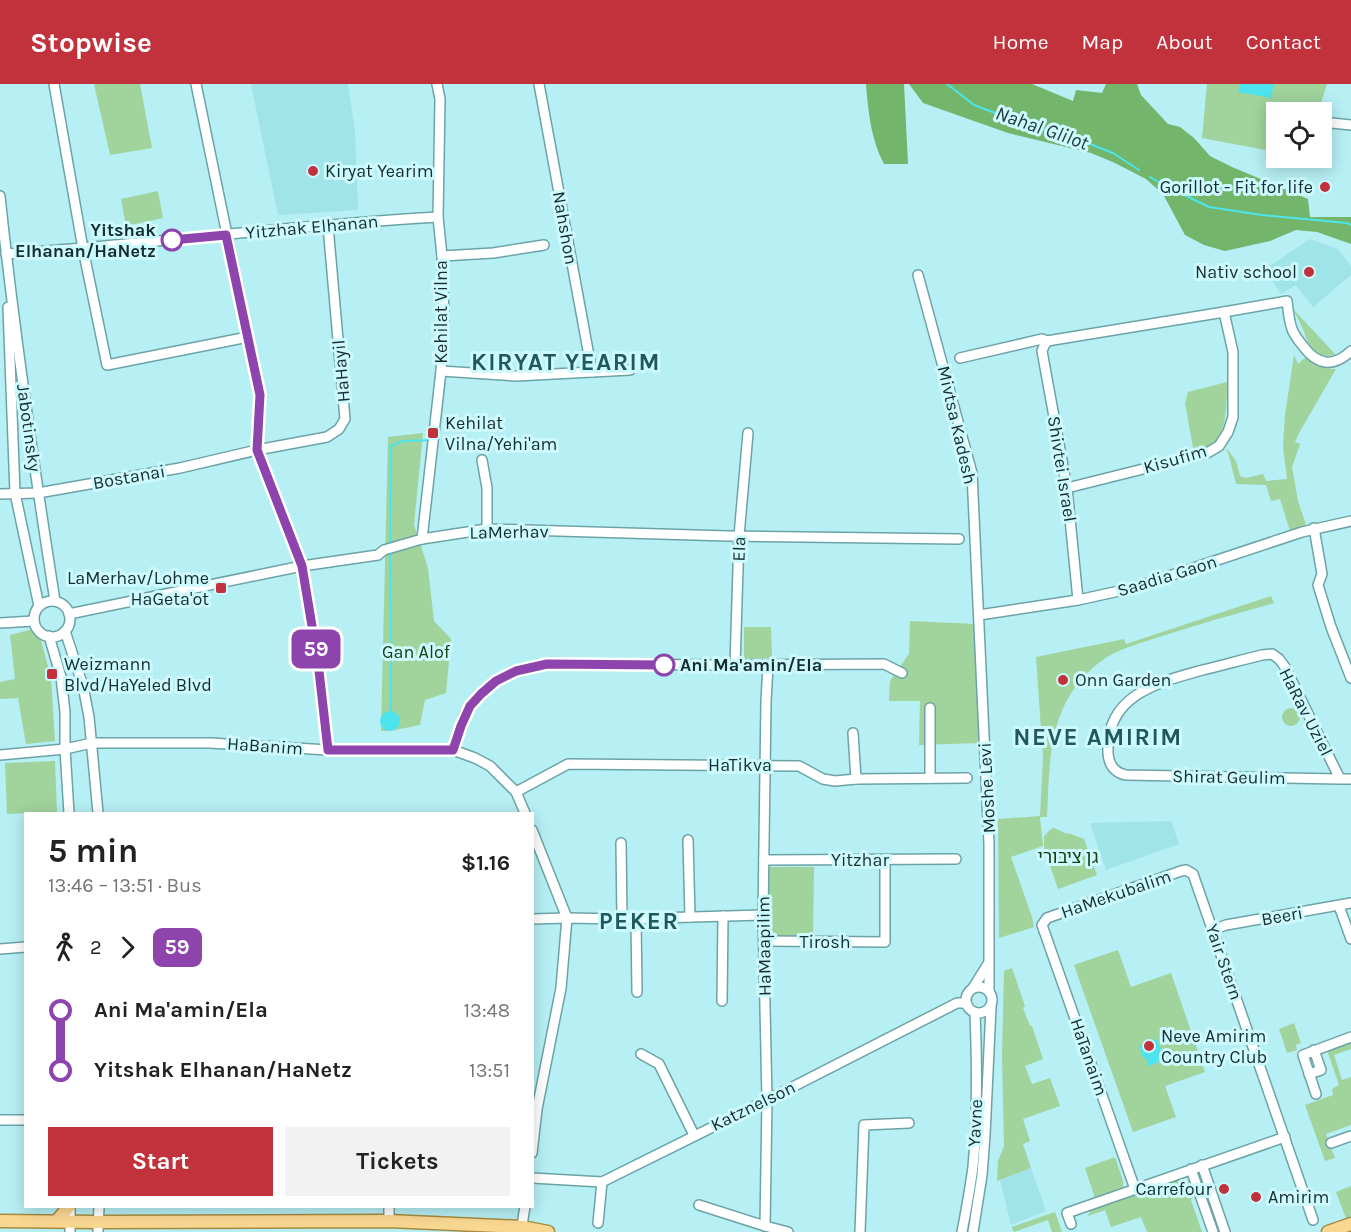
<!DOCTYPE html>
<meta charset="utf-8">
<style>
body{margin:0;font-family:Karla,"Noto Sans Hebrew",sans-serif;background:#f2f2f2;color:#222;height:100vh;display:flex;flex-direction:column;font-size:22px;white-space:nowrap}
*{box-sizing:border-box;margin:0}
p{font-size:20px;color:#767676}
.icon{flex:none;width:33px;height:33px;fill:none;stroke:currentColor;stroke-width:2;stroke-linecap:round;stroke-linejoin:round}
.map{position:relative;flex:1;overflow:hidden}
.details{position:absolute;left:24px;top:728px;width:510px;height:396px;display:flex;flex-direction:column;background:#fff;border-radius:0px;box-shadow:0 3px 15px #0003}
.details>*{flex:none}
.badge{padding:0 12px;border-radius:9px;font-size:21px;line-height:39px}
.buttons{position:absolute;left:1266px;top:18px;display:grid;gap:12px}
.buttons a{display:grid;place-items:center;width:66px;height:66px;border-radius:0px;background:#fff;box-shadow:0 3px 15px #0003;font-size:30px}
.map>.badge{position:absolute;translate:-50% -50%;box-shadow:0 0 0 3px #fff}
.legs{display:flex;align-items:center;gap:9px;height:66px;padding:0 24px;font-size:20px}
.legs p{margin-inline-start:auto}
.summary{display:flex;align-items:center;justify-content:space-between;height:102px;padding:0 24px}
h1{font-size:33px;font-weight:700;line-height:45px}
.button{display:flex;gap:12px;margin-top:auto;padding:12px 24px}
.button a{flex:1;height:69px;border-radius:0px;background:#c2323c;color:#fff;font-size:24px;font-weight:700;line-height:69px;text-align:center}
.button a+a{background:#f2f2f2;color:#222}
ul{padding:0 24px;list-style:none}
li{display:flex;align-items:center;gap:21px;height:60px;font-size:22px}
li i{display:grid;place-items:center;width:9px;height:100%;margin:0 8px;background:currentColor}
li i::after{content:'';width:15px;height:15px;margin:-8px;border:4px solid;border-radius:50%;background:#fff}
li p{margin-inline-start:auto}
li:first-child i{background:linear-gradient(#0000 50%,currentColor 0)}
li:last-child i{background:linear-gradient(currentColor 50%,#0000 0)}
header{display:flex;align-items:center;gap:36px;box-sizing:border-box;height:84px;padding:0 30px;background:#c2323c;color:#fff}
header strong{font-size:28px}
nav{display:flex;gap:33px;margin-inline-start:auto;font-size:21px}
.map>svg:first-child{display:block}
</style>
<header>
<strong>Stopwise</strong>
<nav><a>Home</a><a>Map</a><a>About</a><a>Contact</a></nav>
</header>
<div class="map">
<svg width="1351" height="1148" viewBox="0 0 1351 1148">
<rect width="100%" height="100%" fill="#b6eff4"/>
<g fill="#a0e3e8">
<path d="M251,0H348L355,48L358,126L278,131Z"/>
<path d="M1310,155L1338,165L1351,182V191L1313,223L1296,201L1281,210L1265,185Z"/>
<path d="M1171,737L1179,760L1106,786L1090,739Z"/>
<path d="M1031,1084L1046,1127L1011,1141L1000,1096Z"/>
</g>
<g fill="#a1d39c">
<path d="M94,0H140L152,64L110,71Z"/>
<path d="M1207,0H1327L1318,28H1276V68L1202,54Z"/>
<path d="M158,107L163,134L126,142L121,115Z"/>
<path d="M1293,225L1336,271C1313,275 1309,261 1302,243C1299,237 1296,231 1293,225Z"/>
<path d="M1294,271L1298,280L1306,273C1315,281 1324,285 1336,285L1299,349L1295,358L1300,360L1292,383L1298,417L1306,441L1290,447L1280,415L1271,417L1266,401L1236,400L1229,372L1226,365H1227L1236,377L1240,392L1246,394L1263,390L1266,397L1287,395L1283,363L1285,331Z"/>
<path d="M1227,298C1227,315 1227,352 1212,363C1208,366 1199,367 1194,369L1185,319L1188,308Z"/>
<path d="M423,349L414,441L428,484L434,537L451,555L446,609L425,616L420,641L390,647H381L388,353Z"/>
<path d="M1271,512L1274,519C1235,530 1197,541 1159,553C1139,560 1116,565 1100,578C1085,589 1073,604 1065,620C1048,654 1049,696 1047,733H1040L1043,762L1011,773L1032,833L1034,843L999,854L998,735L1040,732L1043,674L1036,573L1124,555L1126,560Z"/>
<path d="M910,537L975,540L980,659L919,661L920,617H889L890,597L909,570Z"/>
<path d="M744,543H771L772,574L744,575Z"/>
<path d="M33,545L41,556L51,594L55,657L26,660L18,614L0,615V598L15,595L10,551Z"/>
<circle cx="1291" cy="633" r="9"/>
<path d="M55,677L57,728L7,730L5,679Z"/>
<path d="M1054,744L1065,749L1071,750L1084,755L1097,791L1058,805L1044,764V752L1051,745Z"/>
<path d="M769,783H814L813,853L768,852Z"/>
<path d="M1118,866L1131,903L1171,889L1205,988L1165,1002L1176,1033L1133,1048L1074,881Z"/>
<path d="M1012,884L1025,922L1023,924L1030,942H1032L1043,975L1025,982L1032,1000L1050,994L1060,1022L1023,1035L1030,1057L1023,1060L1031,1084L997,1097L998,1077L1004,1062L1002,971L1004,887Z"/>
<path d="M1294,939L1301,959L1296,961L1297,966L1287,969L1279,945Z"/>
<path d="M1351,958V965L1334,971L1342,996L1351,993V1041L1326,1050L1335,1074L1325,1077L1305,1021L1333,1011L1332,1005L1339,1001L1327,966Z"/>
<path d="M1115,1073L1123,1097V1103L1095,1114L1085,1084Z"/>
<path d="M1181,1094L1191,1097L1195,1110L1191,1116L1202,1148H1147L1141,1133L1111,1143L1105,1126L1088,1132L1090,1127Z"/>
<path d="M1351,1102V1135L1347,1137L1336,1108Z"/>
<path d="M1055,1128L1062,1148H1052L1048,1136L1014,1148L1012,1143Z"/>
</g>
<g fill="#72b56b">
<path d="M866,0H904L908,80H884C871,56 868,27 866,0Z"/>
<path d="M909,0H1032L1073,17L1076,6L1102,9L1106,0H1137L1141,11L1168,40L1180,43L1194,54L1210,72L1232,83L1308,115L1310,133H1351V160L1317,148L1296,146L1270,157L1225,167L1204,161L1185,151L1163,110L1146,95L1115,79L1091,69L1008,49L923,19Z"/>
</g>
<g fill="#4de4ee">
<path d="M1240,0H1274L1271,14L1238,8Z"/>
<circle cx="390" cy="637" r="10"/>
<path d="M1157,955L1165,976L1148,982L1146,974L1149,973L1143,974L1139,962Z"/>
</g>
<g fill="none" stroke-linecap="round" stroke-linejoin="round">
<g stroke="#4de4ee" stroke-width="2">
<path d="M947,0L974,21L1019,38L1080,56L1113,69L1139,86"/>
<path d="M1150,93L1162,100L1209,123L1262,131L1347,139L1351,141"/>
<path d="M390,461L391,362L403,357L432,356"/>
<path d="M390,467L391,626"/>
</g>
<g stroke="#6ca3a7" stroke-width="12">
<g id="minor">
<path d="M54,0L83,165L107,281L248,253"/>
<path d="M196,0L260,311L257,366L302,482L317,577L328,666"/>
<path d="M539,0L592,288"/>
<path d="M1322,38L1351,41"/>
<path d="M0,112C14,248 34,383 55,517"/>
<path d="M6,170C150,160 294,141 438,133"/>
<path d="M442,172L493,169L544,161"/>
<path d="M918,191L972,389L989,760V907"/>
<path d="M8,223L15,409L39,522"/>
<path d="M1047,257L1044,262L1042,267L1067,404L1078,516"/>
<path d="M960,274L1042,255L1047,257L1224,228L1287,217C1288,226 1289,237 1292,245C1294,251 1299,257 1303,262C1317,281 1333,284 1351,267"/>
<path d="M441,287L516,292L630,286"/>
<path d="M482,376L487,404V445"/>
<path d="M1067,404L1207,369L1219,362L1228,348L1233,333V268L1224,228"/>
<path d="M0,410L38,409L180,384L257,366L327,353L339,345L345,335L328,142"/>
<path d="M1314,444L1322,490L1318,501L1331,543L1351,594"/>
<path d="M422,455L441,287L444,234L442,172L438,133L440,15L437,0"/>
<circle cx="52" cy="535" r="18"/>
<path d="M69,530L302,482L378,471L384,466L422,455L487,445L728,452L959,455"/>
<path d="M979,531L1078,516L1133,504L1302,448L1351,437"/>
<path d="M0,539L34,537"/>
<path d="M65,547L83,602L89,633L98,729"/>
<path d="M49,552L61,593L65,628V665L69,729"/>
<path d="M735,581L739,452L748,349"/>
<path d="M930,624V694"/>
<path d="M853,649L856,695"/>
<path d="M453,666L465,630L470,622L481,610L496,597L516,587L547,580L735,581L884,580L902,589"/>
<path d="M0,671L65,665L92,659H210L328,666H453L475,674L490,682L516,708L525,729"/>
<path d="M1340,695L1285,583L1279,575L1272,570L1262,571C1241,576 1220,582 1199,587C1156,599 1106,612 1108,668C1108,679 1114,689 1126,691L1340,695H1351"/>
<path d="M516,708L568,680L799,682L823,695L835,697L856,695L967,694"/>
<path d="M532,746L567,834L561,904L537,1025L532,1069"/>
<path d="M688,756L690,833"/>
<path d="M621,759L622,835"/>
<path d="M764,776L956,775"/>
<path d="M1339,822L1351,855"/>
<path d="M532,835L567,834L622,835L763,831"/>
<path d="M636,835L637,908"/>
<path d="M1213,846L1226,841L1351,819"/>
<path d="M764,857L885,858V776"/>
<path d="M0,865L26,863"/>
<circle cx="979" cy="916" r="13"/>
<path d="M973,904L988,880"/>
<path d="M722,917L723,832"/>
<path d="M641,970L659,980L694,1051"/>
<path d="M1309,990L1321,986L1314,966"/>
<path d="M1316,1010L1303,971L1351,953"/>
<path d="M0,1036H26"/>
<path d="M1331,1059L1351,1052"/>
<path d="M1202,1081L1225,1148"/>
<path d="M1191,1085L1213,1148"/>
<path d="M532,1094L602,1098L767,1016L957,919H966"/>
<path d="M1135,1105L1042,841L1047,834L1181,787L1186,786L1193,790L1313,1136"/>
<path d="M699,1121L765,1142L788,1148"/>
<path d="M389,1137V1122"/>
<path d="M598,1139L602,1098"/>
<path d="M1071,1140L1067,1129L1285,1053"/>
<path d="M765,1142L767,1016L763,831L766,617L768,581"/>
<path d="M70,1148V1122"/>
<path d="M98,1148L99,1122"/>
<path d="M521,1148L525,1122"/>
<path d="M860,1148L864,1041L909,1039"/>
<path d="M962,1148C966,1127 970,1105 973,1083C978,1032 977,980 975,929"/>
<path d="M973,1148L982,1091L985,1051L991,923"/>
</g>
</g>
<g stroke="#a68a3f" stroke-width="15">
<g id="major">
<path d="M0,1137L98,1138L389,1137L522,1143L548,1148"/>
<path d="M57,1137L69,1122"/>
<path d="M1328,1148L1351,1140"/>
</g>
</g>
<use href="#minor" stroke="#fff" stroke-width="9"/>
<use href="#major" stroke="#f8d791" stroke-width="12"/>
</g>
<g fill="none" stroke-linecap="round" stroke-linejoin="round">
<g stroke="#fff" stroke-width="14">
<path id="line-1" d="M172,156L226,151L260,311L257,366L302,482L318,578L328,666H453L461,642L470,622L481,610L496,597L516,587L547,580L664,581"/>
</g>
<use href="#line-1" stroke="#8e44ad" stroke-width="9"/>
</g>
<g fill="#c2323c" stroke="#cdfafe" stroke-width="2">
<circle cx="313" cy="87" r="6"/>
<circle cx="1325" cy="103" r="6"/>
<circle cx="1309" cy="188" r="6"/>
<rect x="427" y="343" width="12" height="12" rx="3"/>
<rect x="215" y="498" width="12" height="12" rx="3"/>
<rect x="46" y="584" width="12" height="12" rx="3"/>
<circle cx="1063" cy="596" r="6"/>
<circle cx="1149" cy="962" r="6"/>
<circle cx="1224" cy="1105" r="6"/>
<circle cx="1256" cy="1113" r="6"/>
</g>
<g fill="#fff" stroke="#8e44ad" stroke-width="3">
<circle cx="172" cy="156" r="10"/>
<circle cx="664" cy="581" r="10"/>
</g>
<g text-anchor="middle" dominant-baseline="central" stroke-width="6" stroke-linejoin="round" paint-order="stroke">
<g font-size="18" fill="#162d2f" stroke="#cdfafe" text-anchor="start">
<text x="325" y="87">Kiryat Yearim</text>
<text x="1313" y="103" text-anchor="end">Gorillot - Fit for life</text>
<text x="1297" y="188" text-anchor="end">Nativ school</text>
<text x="445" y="339">Kehilat<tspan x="445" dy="21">Vilna/Yehi'am</tspan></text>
<text x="209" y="494" text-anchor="end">LaMerhav/Lohme<tspan x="209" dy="21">HaGeta'ot</tspan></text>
<text x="64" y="580">Weizmann<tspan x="64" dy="21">Blvd/HaYeled Blvd</tspan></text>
<text x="1075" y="596">Onn Garden</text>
<text x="1161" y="952">Neve Amirim<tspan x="1161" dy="21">Country Club</tspan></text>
<text x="1212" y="1105" text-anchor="end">Carrefour</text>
<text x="1268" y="1113">Amirim</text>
</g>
<g font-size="18" fill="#162d2f" stroke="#cdfafe">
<text transform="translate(312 143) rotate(-5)">Yitzhak Elhanan</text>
<text transform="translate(565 144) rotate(80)">Nahshon</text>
<text transform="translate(441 228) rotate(-90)">Kehilat Vilna</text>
<text transform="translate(341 287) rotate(-95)">HaHayil</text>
<text transform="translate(957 341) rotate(77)">Mivtsa Kadesh</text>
<text transform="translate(29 344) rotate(82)">Jabotinsky</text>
<text transform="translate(1175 375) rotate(-16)">Kisufim</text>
<text transform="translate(1062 385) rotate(81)">Shivtei Israel</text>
<text transform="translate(129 393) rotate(-10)">Bostanai</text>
<text transform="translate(509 448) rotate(-1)">LaMerhav</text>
<text transform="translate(739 465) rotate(-88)">Ela</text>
<text transform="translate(1167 492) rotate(-17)">Saadia Gaon</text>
<text transform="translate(1306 628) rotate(63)">HaRav Uziel</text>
<text transform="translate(265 662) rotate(4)">HaBanim</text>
<text x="740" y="681">HaTikva</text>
<text transform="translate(1229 693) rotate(1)">Shirat Geulim</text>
<text transform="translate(987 704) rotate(-93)">Moshe Levi</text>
<text x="860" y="776">Yitzhar</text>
<text transform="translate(1116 810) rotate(-19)">HaMekubalim</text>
<text transform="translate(1282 832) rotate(-10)">Beeri</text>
<text x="825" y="858">Tirosh</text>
<text transform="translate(764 862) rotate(-91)">HaMaapilim</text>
<text transform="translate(1224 878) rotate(71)">Yair Stern</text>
<text transform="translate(1089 973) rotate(71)">HaTanaim</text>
<text transform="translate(753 1022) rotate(-26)">Katznelson</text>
<text transform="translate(975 1039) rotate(-87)">Yavne</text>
</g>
<g font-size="18" font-weight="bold" fill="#162d2f" stroke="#cdfafe" text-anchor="end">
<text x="156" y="146">Yitshak<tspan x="156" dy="21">Elhanan/HaNetz</tspan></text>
<text x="680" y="581" text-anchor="start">Ani Ma'amin/Ela</text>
</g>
<g font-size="18" fill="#144211" stroke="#cdfafe">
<text x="416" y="568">Gan Alof</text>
<text x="1068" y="773">גן ציבורי</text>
</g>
<g font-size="20" font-style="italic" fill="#223b3d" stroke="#cdfafe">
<text transform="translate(1042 44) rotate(19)">Nahal Glilot</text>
</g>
<g font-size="24" font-weight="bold" letter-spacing="1.5" fill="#20595d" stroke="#cdfafe">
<text x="566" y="278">KIRYAT YEARIM</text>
<text x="1098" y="653">NEVE AMIRIM</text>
<text x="639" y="837">PEKER</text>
</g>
</g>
</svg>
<div class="buttons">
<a><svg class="icon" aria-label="locate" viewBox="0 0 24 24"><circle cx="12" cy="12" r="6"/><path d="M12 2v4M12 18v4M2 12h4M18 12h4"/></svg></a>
</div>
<b class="badge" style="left:316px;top:565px;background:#8e44ad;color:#fff">59</b>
<section class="details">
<div class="summary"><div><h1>5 min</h1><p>13:46 – 13:51 · Bus</p></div><b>$1.16</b></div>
<div class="legs"><svg class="icon" aria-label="walk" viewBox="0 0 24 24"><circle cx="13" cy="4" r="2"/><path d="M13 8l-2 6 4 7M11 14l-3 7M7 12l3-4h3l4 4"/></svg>2<svg class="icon" aria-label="forward" viewBox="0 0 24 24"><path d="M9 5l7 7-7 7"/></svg><b class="badge" style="background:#8e44ad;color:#fff">59</b></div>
<ul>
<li><i style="color:#8e44ad"></i><b>Ani Ma'amin/Ela</b><p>13:48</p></li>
<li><i style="color:#8e44ad"></i><b>Yitshak Elhanan/HaNetz</b><p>13:51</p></li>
</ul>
<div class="button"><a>Start</a><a>Tickets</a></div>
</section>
</div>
